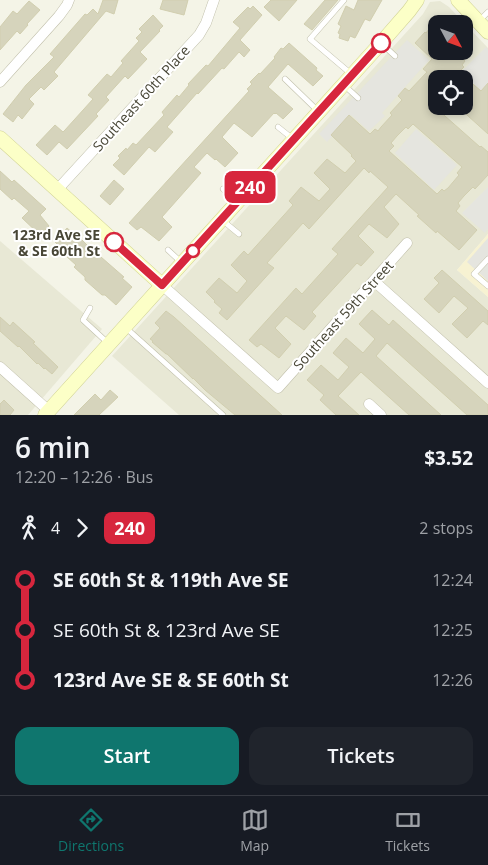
<!DOCTYPE html>
<meta charset="utf-8">
<style>
body{margin:0;font-family:"Open Sans",sans-serif;background:#20242c;color:#f1f3f6;height:100vh;display:flex;flex-direction:column;font-size:19px;white-space:nowrap}
*{box-sizing:border-box;margin:0}
p{font-size:16px;color:#9ea1a6}
.icon{flex:none;width:28px;height:28px;fill:none;stroke:currentColor;stroke-width:2;stroke-linecap:round;stroke-linejoin:round}
.map{position:relative;height:415px;overflow:hidden}
.details{display:flex;flex-direction:column;background:#171b24;flex:1}
.details>*{flex:none}
.badge{padding:0 10px;border-radius:8px;font-size:18px;line-height:32px}
.needle{width:32px;rotate:131deg}
.controls{position:absolute;left:428px;top:15px;display:grid;gap:10px}
.controls a{display:grid;place-items:center;width:45px;height:45px;border-radius:10px;background:#171b24;box-shadow:0 2px 8px #0003;font-size:25px}
.map>.badge{position:absolute;translate:-50% -50%;box-shadow:0 0 0 2px #fff}
.legs{display:flex;align-items:center;gap:8px;height:55px;padding:0 15px;font-size:16px}
.legs p{margin-inline-start:auto}
.overview{display:flex;align-items:center;justify-content:space-between;height:85px;padding:0 15px}
h1{font-size:28px;font-weight:600;line-height:38px}
.primary-button{display:flex;gap:10px;margin-top:auto;padding:10px 15px}
.primary-button a{flex:1;height:58px;border-radius:15px;background:#0f766e;color:#fff;font-size:20px;font-weight:600;line-height:58px;text-align:center}
.primary-button a+a{background:#20242c;color:#f1f3f6}
ul{padding:0 15px;list-style:none}
li{display:flex;align-items:center;gap:18px;height:50px;font-size:19px}
li i{display:grid;place-items:center;width:8px;height:100%;margin:0 6px;background:currentColor}
li i::after{content:'';width:12px;height:12px;margin:-6px;border:4px solid;border-radius:50%;background:#171b24}
li p{margin-inline-start:auto}
li:first-child i{background:linear-gradient(#0000 50%,currentColor 0)}
li:last-child i{background:linear-gradient(currentColor 50%,#0000 0)}
.tab-bar{display:flex;justify-content:space-around;align-items:center;height:70px;border-top:1px solid #363941;background:#171b24;font-size:14px;color:#9ea1a6}
.tab-bar a{display:grid;justify-items:center;gap:2px}
.tab-bar .current{color:#0f766e}
.map>svg:first-child{display:block}
</style>
<div class="map">
<svg width="488" height="415" viewBox="0 0 488 415">
<rect width="100%" height="100%" fill="#f4f4e7"/>
<g fill="#e8e8d5" fill-rule="evenodd">
<path d="M440,1L449,7L488,48V234L457,270L488,297V415H179L112,356L423,14L430,2ZM436,24H464V51H436ZM436,79H464V106H436Z"/>
<path d="M0,241L102,329L28,415H0Z"/>
</g>
<path fill="#f7f2d2" d="M488,234V297L457,270Z"/>
<g fill="#e5e5df">
<path d="M407,40L429,60L382,113L385,116L369,131L351,115L327,142L319,134Z"/>
<path d="M486,47L488,50V97L461,72Z"/>
<path d="M416,129L457,165L434,190L395,153Z"/>
<path d="M488,187V229L485,233L462,213Z"/>
<path d="M488,238V281L467,262Z"/>
</g>
<g fill="#d6d4bc" stroke="#d1ceaf" fill-rule="evenodd">
<path d="M103,0H118L114,14L106,11L54,72L58,76L44,90L41,87L29,99L34,104L22,119L18,115L13,122L3,114L26,85L54,57L50,54L85,14L87,15L93,9L98,14Z"/>
<path d="M163,0H188L184,15L160,9Z"/>
<path d="M271,0H297L279,21L264,7Z"/>
<path d="M325,0H338L312,30L304,24Z"/>
<path d="M358,0H382L370,21L365,19L355,38L350,36L348,41L339,38L340,34L338,33L341,26L338,24L346,6L354,10Z"/>
<path d="M29,1L40,10L27,24L28,25L20,34L17,31L0,50V27L13,11L17,14Z"/>
<path d="M253,6L262,15L240,40L250,50L244,57L239,52L224,69L222,68L198,94L197,93L167,127L173,132L155,152L149,147L124,175L113,165L120,158L118,156L126,148L127,150L133,143L136,145L164,115L162,112L177,95L179,97L189,85L188,84L206,65L208,66L240,28L233,22L248,7L250,9Z"/>
<path d="M153,15L163,26L159,30L160,31L140,52L147,59L128,79L125,76L106,97L109,100L96,114L98,116L67,149L59,142L47,155L36,145L55,125L63,132L65,130L93,99L88,95L107,74L111,77L123,63L121,61L139,41L136,38L142,32L139,29Z"/>
<path d="M429,29L436,35V51H455L465,61L462,65L464,67L459,72L481,91L488,83V134L457,106H464V79H436V108L480,147L481,146L488,152V175L475,189L473,187L464,196L458,203L460,206L456,211L477,230L459,250L437,231L436,233L417,216L419,215L396,194L384,207L399,224L387,238L369,224L358,236L374,252L361,266L357,263L312,312L316,316L304,330L286,316L275,328L291,344L279,358L261,344L257,347L249,340L296,288L302,294L338,254L332,249L388,187L370,171L369,173L364,168L309,229L303,223L267,263L274,268L227,320L219,313L222,309L214,302L215,301L206,292L219,278L237,293L247,281L231,265L244,251L248,255L293,205L289,201L301,187L319,201L330,189L314,173L327,159L345,173L356,161L351,156L352,155L331,135L349,115L370,134L375,129L378,131L381,127L392,115L390,113L402,100L398,96L405,88L409,91L427,72L423,69L432,59L415,43L425,32L426,33ZM413,124L462,167L457,173L459,175L448,188L444,191L442,189L437,194L389,151L394,146L391,143L397,136L406,127L408,129Z"/>
<path d="M289,43L317,68L316,70L323,76L313,86L288,64L268,87L293,109L283,119L276,113L275,114L274,113L252,137L234,123L222,137L238,153L225,167L216,159L215,160L207,153L194,167L201,173L162,217L172,227L159,241L141,227L137,230L129,223L249,91L247,89L252,84L250,82L259,73L260,74L275,58L274,57L281,48L283,49Z"/>
<path d="M0,171L12,182L14,180L46,209L40,215L49,226L40,235L22,218L29,211L14,198L12,200L0,189Z"/>
<path d="M114,180L124,189L110,205L100,196Z"/>
<path d="M67,228L76,236L77,235L100,258L101,257L124,277L122,278L132,287L116,305L105,295H102L85,280V277L74,267L76,265L66,256H69L55,242Z"/>
<path d="M442,270L488,311V325L483,321L467,338L452,324L468,308L454,296L439,313L424,299L439,283L434,278Z"/>
<path d="M372,310L389,325L393,320L488,405V415H467L387,343L376,356L441,415H409L361,372L338,396L359,415H336L320,400L324,395L307,380L321,365L338,380L349,367L333,353L346,338L363,353L375,339L359,324Z"/>
<path d="M166,311L174,317L282,415H235L205,390L193,378V379L167,354H166L152,342L153,341L150,339L160,328L155,323Z"/>
<path d="M0,317L10,326L13,322L35,342L33,343L58,367L52,374L45,368L44,369L38,363L37,364L19,346L18,347L0,331Z"/>
<path d="M110,390L118,397L99,415H74L95,394L101,400Z"/>
<path d="M4,400L14,410L10,415H0V404Z"/>
</g>
<g fill="none" stroke-linecap="round" stroke-linejoin="round">
<g stroke="#c0bfaa" stroke-width="6">
<g id="lane">
<path d="M344,0L310,39L350,73"/>
<path d="M479,21L488,12"/>
<path d="M381,43L395,56"/>
<path d="M285,79L318,111"/>
<path d="M345,86L358,98"/>
<path d="M278,127L293,139"/>
<path d="M255,183L272,197"/>
<path d="M223,189L237,201"/>
<path d="M222,220L239,234"/>
<path d="M168,250L182,263"/>
<path d="M488,259L474,274L488,286"/>
<path d="M90,308L83,320L109,344"/>
<path d="M125,327L223,415"/>
</g>
</g>
<g stroke="#c0bfaa" stroke-width="11">
<g id="street">
<path d="M0,82L59,16L67,5L69,0"/>
<path d="M57,190L199,35L206,23L214,0"/>
<path d="M374,281L488,383"/>
<path d="M162,285L278,388L407,243"/>
<path d="M0,367L49,411"/>
<path d="M369,404L381,415"/>
</g>
</g>
<g stroke="#d0d294" stroke-width="15">
<g id="secondary">
<path d="M458,0L488,32"/>
<path d="M0,138L162,285"/>
<path d="M45,415L381,43L409,11L417,0"/>
</g>
</g>
<use href="#lane" stroke="#fff" stroke-width="5"/>
<use href="#street" stroke="#fff" stroke-width="10"/>
<use href="#secondary" stroke="#fcffc7" stroke-width="14"/>
</g>
<g fill="none" stroke-linecap="round" stroke-linejoin="round">
<g stroke="#fff" stroke-width="11">
<path id="line-1" d="M114,242L162,285L381,43"/>
</g>
<use href="#line-1" stroke="#d7263d" stroke-width="8"/>
</g>
<g fill="#fff" stroke="#d7263d" stroke-width="2.5">
<circle cx="381" cy="43" r="9"/>
<circle cx="114" cy="242" r="9"/>
<circle cx="193" cy="251" r="6"/>
</g>
<g text-anchor="middle" dominant-baseline="central" stroke-width="4" stroke-linejoin="round" paint-order="stroke">
<g font-size="14" fill="#484636" stroke="#fff">
<text transform="translate(141 98) rotate(-48)">Southeast 60th Place</text>
<text transform="translate(343 315) rotate(-48)">Southeast 59th Street</text>
</g>
<g font-size="14" font-weight="bold" fill="#484636" stroke="#fff" text-anchor="end">
<text x="100" y="234">123rd Ave SE<tspan x="100" dy="16">&amp; SE 60th St</tspan></text>
</g>
</g>
</svg>
<div class="controls">
<a><svg class="needle" viewBox="-14 -14 28 28"><path d="M0-13l5 13h-10z" fill="#e53935"/><path d="M0 13l5-13h-10z" fill="#9ea1a6"/></svg></a>
<a><svg class="icon" aria-label="locate" viewBox="0 0 24 24"><circle cx="12" cy="12" r="6"/><path d="M12 2v4M12 18v4M2 12h4M18 12h4"/></svg></a>
</div>
<b class="badge" style="left:250px;top:187px;background:#d7263d;color:#fff">240</b>
</div>
<section class="details">
<div class="overview"><div><h1>6 min</h1><p>12:20 – 12:26 · Bus</p></div><b>$3.52</b></div>
<div class="legs"><svg class="icon" aria-label="walk" viewBox="0 0 24 24"><circle cx="13" cy="4" r="2"/><path d="M13 8l-2 6 4 7M11 14l-3 7M7 12l3-4h3l4 4"/></svg>4<svg class="icon" aria-label="forward" viewBox="0 0 24 24"><path d="M9 5l7 7-7 7"/></svg><b class="badge" style="background:#d7263d;color:#fff">240</b><p>2 stops</p></div>
<ul>
<li><i style="color:#d7263d"></i><b>SE 60th St &amp; 119th Ave SE</b><p>12:24</p></li>
<li><i style="color:#d7263d"></i><span>SE 60th St &amp; 123rd Ave SE</span><p>12:25</p></li>
<li><i style="color:#d7263d"></i><b>123rd Ave SE &amp; SE 60th St</b><p>12:26</p></li>
</ul>
<div class="primary-button"><a>Start</a><a>Tickets</a></div>
</section>
<nav class="tab-bar">
<a class="current"><svg class="icon" aria-label="directions" viewBox="0 0 24 24"><path d="M12 3l9 9-9 9-9-9zM9 14v-3h6M13 9l2 2-2 2"/></svg>Directions</a>
<a><svg class="icon" aria-label="map" viewBox="0 0 24 24"><path d="M3 6l6-2 6 2 6-2v14l-6 2-6-2-6 2zM9 4v14M15 6v14"/></svg>Map</a>
<a><svg class="icon" aria-label="tickets" viewBox="0 0 24 24"><path d="M3 7h18v10H3zM15 7v10"/></svg>Tickets</a>
</nav>
